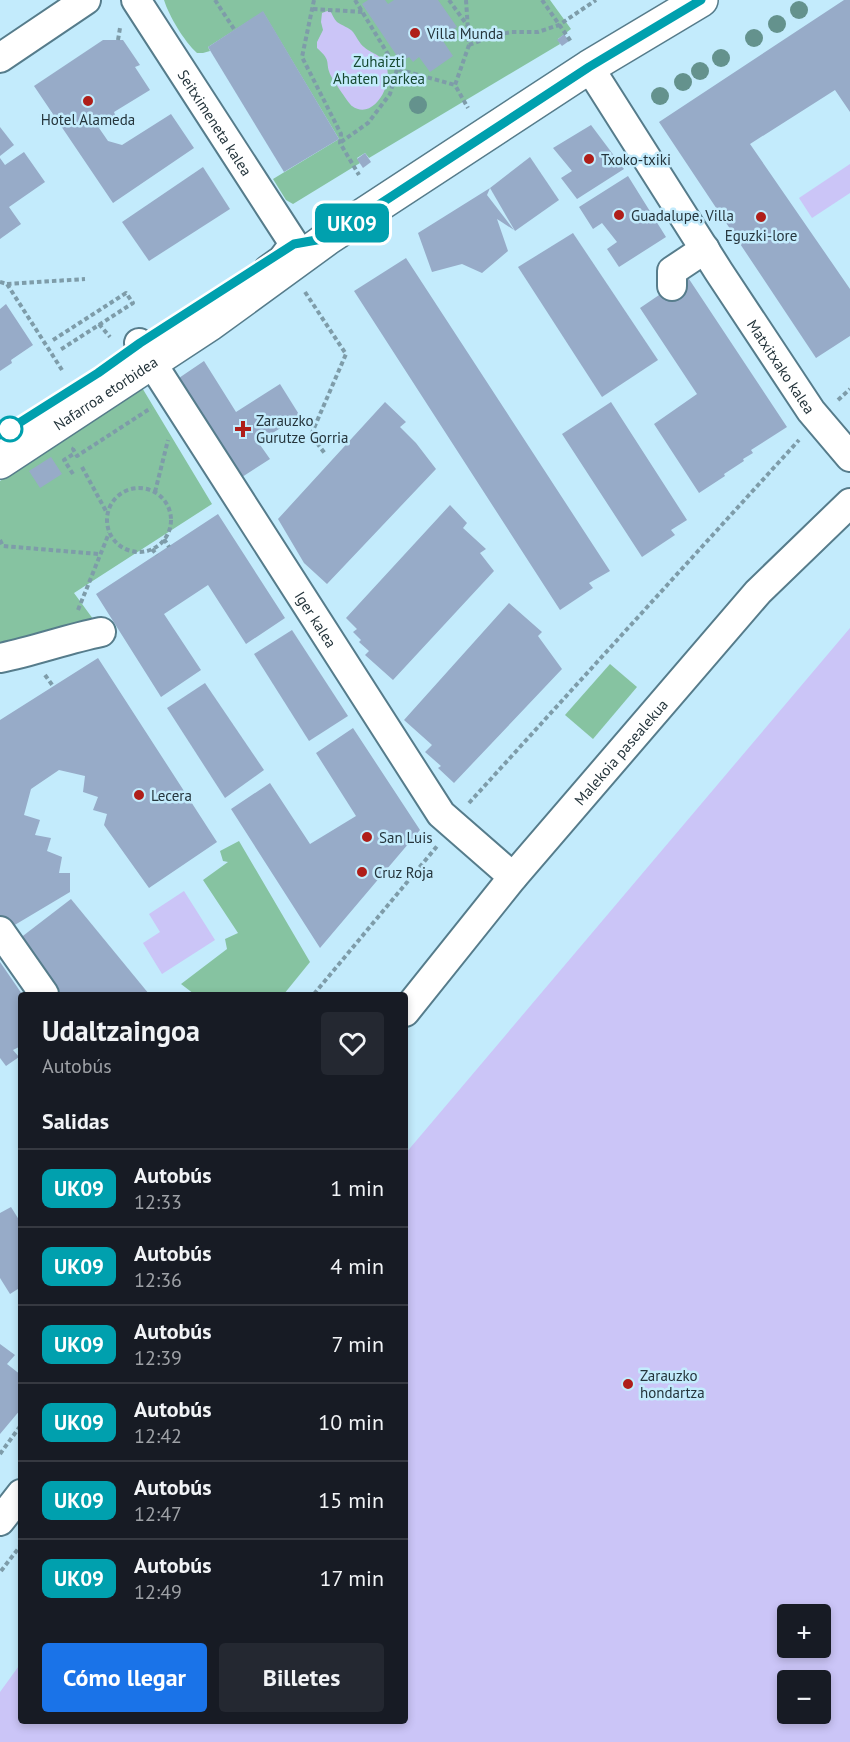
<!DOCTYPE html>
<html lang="es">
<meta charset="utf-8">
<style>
body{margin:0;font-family:"PT Sans",sans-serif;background:#242831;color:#f1f3f6;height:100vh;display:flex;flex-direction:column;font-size:22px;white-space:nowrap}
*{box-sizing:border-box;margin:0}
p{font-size:20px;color:#9ea1a6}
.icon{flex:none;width:33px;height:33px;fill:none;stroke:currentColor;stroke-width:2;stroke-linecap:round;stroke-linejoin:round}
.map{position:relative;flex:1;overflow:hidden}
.panel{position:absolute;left:18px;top:992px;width:390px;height:732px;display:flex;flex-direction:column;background:#171b24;border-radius:6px;box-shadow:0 3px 9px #0003}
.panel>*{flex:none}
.badge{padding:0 12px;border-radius:9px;font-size:21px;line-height:39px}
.controls{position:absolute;left:777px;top:1604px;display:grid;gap:12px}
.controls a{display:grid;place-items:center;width:54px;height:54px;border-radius:6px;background:#171b24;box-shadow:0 3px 9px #0003;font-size:30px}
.map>.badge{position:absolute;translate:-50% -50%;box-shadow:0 0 0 3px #fff}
h2{padding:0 24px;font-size:22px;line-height:54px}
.round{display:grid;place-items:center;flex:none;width:63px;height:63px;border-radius:6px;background:#242831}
.summary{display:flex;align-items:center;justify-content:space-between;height:102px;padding:0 24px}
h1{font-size:28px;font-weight:700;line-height:45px}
.cta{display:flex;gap:12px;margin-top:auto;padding:12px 24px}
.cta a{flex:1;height:69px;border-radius:6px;background:#1a73e8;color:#fff;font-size:24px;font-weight:700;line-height:69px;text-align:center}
.cta a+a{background:#242831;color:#f1f3f6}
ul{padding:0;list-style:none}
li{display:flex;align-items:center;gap:18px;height:78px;padding:0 24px;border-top:2px solid #363941}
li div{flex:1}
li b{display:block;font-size:22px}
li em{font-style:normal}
li .badge{min-width:66px;font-weight:700;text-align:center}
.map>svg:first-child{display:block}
</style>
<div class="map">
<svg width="850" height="1742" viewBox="0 0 850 1742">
<rect width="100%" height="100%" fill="#c3ebfc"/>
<g fill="#86c3a1">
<path d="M164,0H550L571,29L558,39L560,44L369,158L365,153L357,158L360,163L293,204L286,200L273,179L339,139L263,12L208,47L210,51L203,53H197C184,41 169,16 164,0Z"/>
<path d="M141,386L212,504L74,593L96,623L0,646V481Z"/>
<path d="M610,664L637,687L593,739L565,715Z"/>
<path d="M239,841L310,962L284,994H194L181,984L227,949L225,939L238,933L203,880L228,862L223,861L220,851Z"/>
</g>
<g fill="#cbc5f7" fill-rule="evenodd">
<path d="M330,10C332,14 334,19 337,22C342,26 349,27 353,32C357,37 359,43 364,47C369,52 378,54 383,60C398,77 375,123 352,106C349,104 334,81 331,76C324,62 333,62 317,48V42L323,30L321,22L322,13Z"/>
<path d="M850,164V193L812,218L799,198Z"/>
<path d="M850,628V1742H0V1692L21,1663V1720H405V1154ZM788,1614H820V1647H788ZM788,1680H820V1713H788Z"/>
<path d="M184,891L215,940L162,974L143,943L160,932L149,914Z"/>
</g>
<g fill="#97abc8">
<path d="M368,0H385L388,4L394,0H438L457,27L441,38L453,56L430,72L419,57L413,62L409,57L401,62L362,4Z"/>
<path d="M844,0H850V112L835,90L750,144L850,289V336L816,358L659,122Z"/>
<path d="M263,11L339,139L284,172L208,47Z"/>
<path d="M564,34L569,41L562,46L557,40Z"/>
<path d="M103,40H123L140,65L135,67L150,90L114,112L116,117L99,128L108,141L122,145L171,114L194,148L113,203L34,86Z"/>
<path d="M591,125L624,169L577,199L561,178L572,171L553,148Z"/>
<path d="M0,127L14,145L0,156Z"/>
<path d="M24,152L45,182L9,207L21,224L0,239V158L5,165Z"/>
<path d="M365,153L371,162L363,168L357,159Z"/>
<path d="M530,157L559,200L515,231L490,188Z"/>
<path d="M203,167L230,209L149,261L122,222Z"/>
<path d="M628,176L666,237L619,267L607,249L617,242L602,223L593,229L579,207Z"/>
<path d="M490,188L487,195L514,230L497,219L508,251L482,273L462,264L432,272L418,233Z"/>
<path d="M573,233L658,360L602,397L518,267Z"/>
<path d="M406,258L610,571L589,583L593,588L560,610L354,291Z"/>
<path d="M687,276L787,427L751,450L753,453L743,459L744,461L724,474L725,476L699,493L654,424L697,394L640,308Z"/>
<path d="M6,304L33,345L11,360L12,363L0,371V309Z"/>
<path d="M204,361L236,412L280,384L300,416L258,442L270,459L239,479L176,380Z"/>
<path d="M385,402L406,422L400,427L416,443L436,469L327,584L304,563L278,519Z"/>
<path d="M611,402L687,520L671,530L675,535L642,557L562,434Z"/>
<path d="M51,457L62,474L40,488L29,471Z"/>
<path d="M450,505L467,523L463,528L486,549L480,553L494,571L393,680L365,655L369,651L359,642L361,640L353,632L357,629L346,618Z"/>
<path d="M218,514L285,618L246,644L208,585L164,614L201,670L161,697L96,594Z"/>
<path d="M509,603L542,632L538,636L562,669L454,783L438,768L441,766L425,752L432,745L404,720Z"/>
<path d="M292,630L348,716L309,741L254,654Z"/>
<path d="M98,658L217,842L149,888L104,825L107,814L93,810L98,797L83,792L85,776L59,770L31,789L24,815L40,820L35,835L51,838L47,851L62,857L59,873H70V892L8,929L0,916V720Z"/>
<path d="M205,683L264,770L225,798L167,708Z"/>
<path d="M353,728L420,830L320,948L231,809L270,783L310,844L356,816L316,753Z"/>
<path d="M71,899L149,994H55L15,942Z"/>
<path d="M0,962L22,994L21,1046L13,1050L19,1057L6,1066L0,1058Z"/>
<path d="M11,1207L21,1223V1287L10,1294L0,1278V1213Z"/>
<path d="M0,1344L15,1355L7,1364L21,1375V1409L0,1434Z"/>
</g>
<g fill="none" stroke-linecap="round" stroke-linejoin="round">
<g stroke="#567c8b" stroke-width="32">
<g id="minor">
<path id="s1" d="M136,0L294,244L282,260L268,270"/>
<path d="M0,58L86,0"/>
<path id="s2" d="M589,67L719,272L811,411L850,457"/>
<path d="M672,286V271L705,249"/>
<path id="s3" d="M139,343L441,814L513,877"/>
<path d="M0,658C34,651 67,639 101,632"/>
<path d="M0,931L44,994"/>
<path id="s4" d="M405,1012L513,877L758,592L850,503"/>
<path d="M0,1521L21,1494"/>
</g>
</g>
<g stroke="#567c8b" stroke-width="36">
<g id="highway">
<path id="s5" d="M0,462L210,324L328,238L589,67L701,0"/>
</g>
</g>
<g stroke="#7e9ca9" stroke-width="4" stroke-dasharray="4.5 3" stroke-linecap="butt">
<path d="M215,0L234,29"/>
<path d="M314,0L302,57L341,134L340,143L359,175"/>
<path d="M355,0L397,69L455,85"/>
<path d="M449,0L467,25"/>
<path d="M466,0L469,45L455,85L468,108"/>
<path d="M542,0L572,43"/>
<path d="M313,9L363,12"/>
<path d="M118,40L120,28"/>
<path d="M469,45L492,36L511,32H538L559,25L596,0"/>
<path d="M341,142L368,123L390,94L397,69"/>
<path d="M0,282L7,284L62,370"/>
<path d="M7,284L85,279"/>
<path d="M305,292L346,354L311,435L326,455"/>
<path d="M99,324L110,337"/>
<path d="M53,340L126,293L133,303L60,350"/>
<path d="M838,400L850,389"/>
<path d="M74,448L73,449L77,456L151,408"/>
<path d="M82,467L107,513"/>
<path d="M73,474L64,460L75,453"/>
<circle cx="139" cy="520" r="32"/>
<path d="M155,492L168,440"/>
<path d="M164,539L169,547"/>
<path d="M0,540L3,546L99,554"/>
<path d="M152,549L157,555"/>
<path d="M78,610L109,533"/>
<path d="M45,675L53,686"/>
<path d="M469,803L799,440"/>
<path d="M314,994L438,845"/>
<path d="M0,1454L21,1425"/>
<path d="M1,1571L21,1545"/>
</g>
<use href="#minor" stroke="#fff" stroke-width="28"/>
<use href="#highway" stroke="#fff" stroke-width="33"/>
</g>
<g fill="#64928d">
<circle cx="799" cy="10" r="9"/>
<circle cx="777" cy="24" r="9"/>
<circle cx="754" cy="38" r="9"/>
<circle cx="721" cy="58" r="9"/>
<circle cx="700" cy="71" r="9"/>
<circle cx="683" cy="82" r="9"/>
<circle cx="660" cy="96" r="9"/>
<circle cx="418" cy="105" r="9"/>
</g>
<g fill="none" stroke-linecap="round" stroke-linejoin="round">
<g stroke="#fff" stroke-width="14">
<path id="line" d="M0,435L98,373L140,343L294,244L328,238L589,67L701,0"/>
</g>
<use href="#line" stroke="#00a0ae" stroke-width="9"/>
</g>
<g fill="#af1e19" stroke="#c3ebfc" stroke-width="2">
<circle cx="415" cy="33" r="6"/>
<circle cx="88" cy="101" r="6"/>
<circle cx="589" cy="159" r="6"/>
<circle cx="619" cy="215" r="6"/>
<circle cx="761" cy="217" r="6"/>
<path d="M240 420h6v6h6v6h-6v6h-6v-6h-6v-6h6z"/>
<circle cx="139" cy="795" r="6"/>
<circle cx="367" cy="837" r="6"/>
<circle cx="362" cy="872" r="6"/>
<circle cx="628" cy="1384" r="6"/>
</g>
<circle fill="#fff" stroke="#00a0ae" stroke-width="3" cx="10" cy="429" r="12"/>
<g text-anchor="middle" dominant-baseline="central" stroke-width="5" stroke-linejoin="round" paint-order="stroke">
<g font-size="15" fill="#25353c" stroke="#c3ebfc" text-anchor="start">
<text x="427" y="33">Villa Munda</text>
<text x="88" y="119" text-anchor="middle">Hotel Alameda</text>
<text x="601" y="159">Txoko-txiki</text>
<text x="631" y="215">Guadalupe, Villa</text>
<text x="761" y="235" text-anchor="middle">Eguzki-lore</text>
<text x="256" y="420">Zarauzko<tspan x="256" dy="17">Gurutze Gorria</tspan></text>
<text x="151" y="795">Lecera</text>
<text x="379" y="837">San Luis</text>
<text x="374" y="872">Cruz Roja</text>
<text x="640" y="1375">Zarauzko<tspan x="640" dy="17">hondartza</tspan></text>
</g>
<g font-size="15" fill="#174a32" stroke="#c3ebfc">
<text x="379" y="61">Zuhaizti<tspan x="379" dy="17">Ahaten parkea</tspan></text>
</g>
<g font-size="15" fill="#25353c" stroke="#c3ebfc">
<text stroke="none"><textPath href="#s1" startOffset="146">Seitximeneta kalea</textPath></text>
<text stroke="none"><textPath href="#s2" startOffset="356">Matxitxako kalea</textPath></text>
<text stroke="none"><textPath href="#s5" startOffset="126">Nafarroa etorbidea</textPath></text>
<text stroke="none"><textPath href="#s3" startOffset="328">Iger kalea</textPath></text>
<text stroke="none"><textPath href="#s4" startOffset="338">Malekoia pasealekua</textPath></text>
</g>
</g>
</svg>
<div class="controls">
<a>+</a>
<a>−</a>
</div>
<b class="badge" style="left:352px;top:223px;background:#00a0ae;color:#fff">UK09</b>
<section class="panel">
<div class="summary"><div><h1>Udaltzaingoa</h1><p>Autobús</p></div><a class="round"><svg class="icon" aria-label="heart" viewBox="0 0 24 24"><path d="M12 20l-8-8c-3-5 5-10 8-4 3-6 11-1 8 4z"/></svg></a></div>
<h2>Salidas</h2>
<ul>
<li><span class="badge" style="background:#00a0ae;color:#fff">UK09</span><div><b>Autobús</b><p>12:33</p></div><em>1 min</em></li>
<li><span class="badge" style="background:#00a0ae;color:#fff">UK09</span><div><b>Autobús</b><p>12:36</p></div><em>4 min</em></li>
<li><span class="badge" style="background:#00a0ae;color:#fff">UK09</span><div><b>Autobús</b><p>12:39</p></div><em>7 min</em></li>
<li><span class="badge" style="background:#00a0ae;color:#fff">UK09</span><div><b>Autobús</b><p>12:42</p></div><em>10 min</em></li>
<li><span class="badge" style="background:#00a0ae;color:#fff">UK09</span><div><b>Autobús</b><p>12:47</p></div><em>15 min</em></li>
<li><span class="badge" style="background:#00a0ae;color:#fff">UK09</span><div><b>Autobús</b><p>12:49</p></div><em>17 min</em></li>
</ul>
<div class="cta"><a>Cómo llegar</a><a>Billetes</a></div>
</section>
</div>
